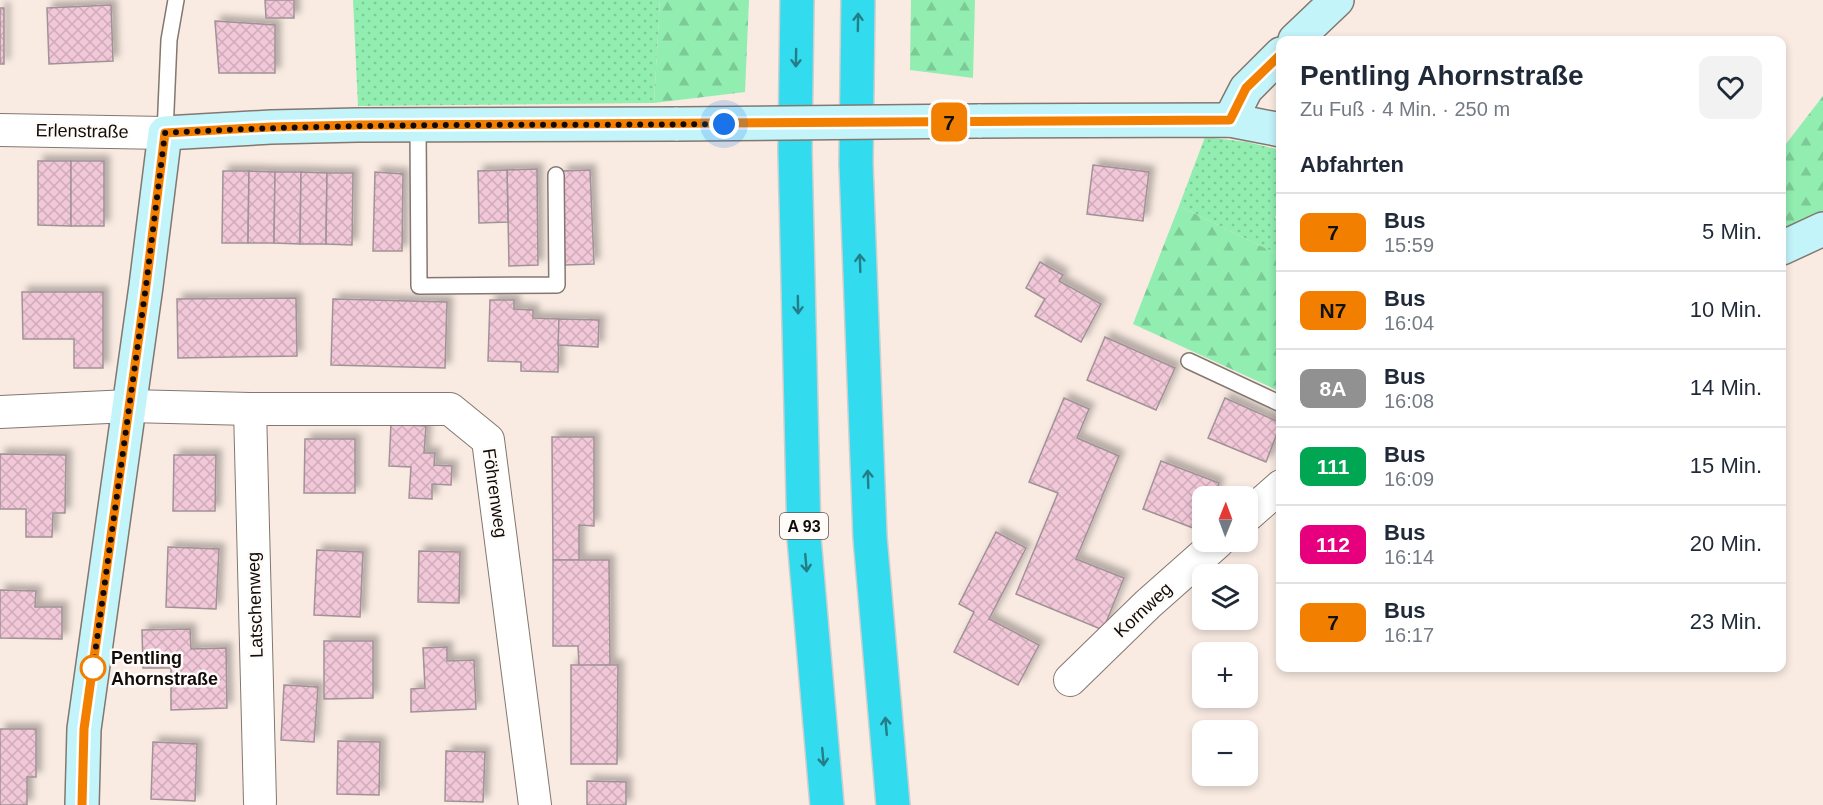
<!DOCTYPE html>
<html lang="de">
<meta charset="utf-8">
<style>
body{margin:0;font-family:Arial,sans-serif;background:#f2f2f3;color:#1f2937;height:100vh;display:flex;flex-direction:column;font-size:22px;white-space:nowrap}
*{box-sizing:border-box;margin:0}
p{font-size:20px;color:#747a83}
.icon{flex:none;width:33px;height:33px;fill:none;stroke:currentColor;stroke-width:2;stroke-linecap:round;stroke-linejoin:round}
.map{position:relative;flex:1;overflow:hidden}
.panel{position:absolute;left:1276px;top:36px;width:510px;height:636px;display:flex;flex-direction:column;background:#fff;border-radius:12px;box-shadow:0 3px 9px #0003}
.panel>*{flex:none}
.badge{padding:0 12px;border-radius:9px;font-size:21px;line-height:39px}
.needle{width:39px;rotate:1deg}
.tools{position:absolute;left:1192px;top:486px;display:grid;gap:12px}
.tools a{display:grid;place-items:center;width:66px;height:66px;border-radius:12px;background:#fff;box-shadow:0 3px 9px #0003;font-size:30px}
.you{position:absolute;width:30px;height:30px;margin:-15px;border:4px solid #fff;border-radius:50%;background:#1a73e8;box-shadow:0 0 0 9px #1a73e833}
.map>.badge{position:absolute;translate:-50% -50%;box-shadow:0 0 0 3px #fff}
h2{padding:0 24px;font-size:22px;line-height:54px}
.round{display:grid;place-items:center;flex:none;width:63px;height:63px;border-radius:12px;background:#f2f2f3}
.overview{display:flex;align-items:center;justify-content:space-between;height:102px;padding:0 24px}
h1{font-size:28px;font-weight:600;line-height:45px}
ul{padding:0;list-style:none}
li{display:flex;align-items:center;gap:18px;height:78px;padding:0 24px;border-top:2px solid #e0e1e3}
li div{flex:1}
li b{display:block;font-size:22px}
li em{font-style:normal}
li .badge{min-width:66px;font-weight:700;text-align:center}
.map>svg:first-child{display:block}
</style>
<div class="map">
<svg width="1823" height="805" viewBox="0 0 1823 805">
<defs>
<pattern id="grass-dots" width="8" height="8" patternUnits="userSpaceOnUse" patternTransform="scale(1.5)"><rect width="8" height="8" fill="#91edb0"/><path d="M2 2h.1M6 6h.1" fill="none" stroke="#7cca96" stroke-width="1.8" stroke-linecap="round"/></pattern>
<pattern id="forest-firs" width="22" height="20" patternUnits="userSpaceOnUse" patternTransform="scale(1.5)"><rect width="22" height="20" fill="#91edb0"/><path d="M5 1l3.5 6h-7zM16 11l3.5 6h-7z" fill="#7cca96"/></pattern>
<pattern id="building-cross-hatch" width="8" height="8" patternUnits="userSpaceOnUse" patternTransform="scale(1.5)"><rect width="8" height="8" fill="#f2c8d8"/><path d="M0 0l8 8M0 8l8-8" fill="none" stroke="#ceabb8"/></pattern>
<filter id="shadow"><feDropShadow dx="5.5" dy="-5.5" stdDeviation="3" flood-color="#0004"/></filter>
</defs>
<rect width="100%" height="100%" fill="#f9ebe2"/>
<g fill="url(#grass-dots)">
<path d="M353,0H660L654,103L358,106Z"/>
<path d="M1205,137L1247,142L1281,150V203L1275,218L1281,226V256L1179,206Z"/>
</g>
<g fill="url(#forest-firs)">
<path d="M660,0H749L745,92L654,103Z"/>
<path d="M911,0H975L973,78L910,70Z"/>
<path d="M1823,96V213L1782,234V149Z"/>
<path d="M1179,206L1281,256V392L1133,324Z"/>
</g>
<g fill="url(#building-cross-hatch)" stroke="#a19297" stroke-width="1.5" filter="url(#shadow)">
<path d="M265,0H294V18H266Z"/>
<path d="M111,5L113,61L49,64L47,8Z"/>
<rect x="0" y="8" width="4" height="56"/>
<path d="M215,21L275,25V73H219Z"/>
<path d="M38,161H71V226L38,225Z"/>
<rect x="71" y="161" width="33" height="65"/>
<path d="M1093,165L1149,172L1143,221L1087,214Z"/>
<path d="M537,169L538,265L509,266L507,170Z"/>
<path d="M507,170L508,222L479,223L478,171Z"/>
<path d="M590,170L594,264L565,265L562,171Z"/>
<path d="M223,171H249L248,243H222Z"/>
<path d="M249,171L275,172L274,243H248Z"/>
<path d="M275,172H301L300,244L274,243Z"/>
<path d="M301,172L327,173L326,244H300Z"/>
<path d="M375,172L403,174L402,251H373Z"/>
<path d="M327,173H353L352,245L326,244Z"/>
<path d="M1040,262L1063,275L1059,281L1101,304L1081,342L1035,316L1045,299L1026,288Z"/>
<path d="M22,292H103V368H74V339H23Z"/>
<path d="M296,298L297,356L178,358L177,299Z"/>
<path d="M333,299L447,302L445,368L331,365Z"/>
<path d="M490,300H514V309L533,310V318L559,319L558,372L521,371V362L488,361Z"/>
<path d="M559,319L599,320L598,347L558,345Z"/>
<path d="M1105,337L1175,368L1156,410L1087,380Z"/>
<path d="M1064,398L1089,409L1077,438L1119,456L1076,559L1124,578L1103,630L1016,594L1058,493L1029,482Z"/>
<path d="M1225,398L1281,423L1266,462L1208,438Z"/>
<path d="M391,424L426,426L424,453H435L434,465L452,466L451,485L432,484V499L409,498L411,467L389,466Z"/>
<path d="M552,437H594V526L579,525V560H553Z"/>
<path d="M305,439H355V493H304Z"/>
<path d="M0,454L66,455L65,513H53L52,537H26V509H0Z"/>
<path d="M174,455H216L215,511H173Z"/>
<path d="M1161,461L1219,483L1214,496H1203V525L1201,531L1143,509Z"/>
<path d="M996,532L1026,548L989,619L1039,645L1018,685L954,652L974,612L959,604Z"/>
<path d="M168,547L219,549L216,609L166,607Z"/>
<path d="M317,550L363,552L360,617L314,615Z"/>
<path d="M419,551L460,552L459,603L418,602Z"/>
<path d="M553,560H609L610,665L579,666L578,646H553Z"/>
<path d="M0,590L36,591L35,607H62V639L0,638Z"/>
<path d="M190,629L191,649L226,648L227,708L171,710V668H143L142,630Z"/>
<path d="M324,641H373V698L324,699Z"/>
<path d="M447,647V661L474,660L476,709L411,712V689L425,688L423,648Z"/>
<path d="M571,665H618L617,764H571Z"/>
<path d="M284,685L318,687L314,742L281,740Z"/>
<path d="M0,729H36V777H27V805H0Z"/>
<path d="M338,741L380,742L379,795L337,794Z"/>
<path d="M153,742L197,744L195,801L151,799Z"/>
<path d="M446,751L485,752L483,802L445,801Z"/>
<path d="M587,781L626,782V805H587Z"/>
</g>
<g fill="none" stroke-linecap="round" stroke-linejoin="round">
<g stroke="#83776f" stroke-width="18">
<g id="lane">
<path d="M418,126L419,286L557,285L556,175"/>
<path d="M165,133L169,40L176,0"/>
<path d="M1189,361L1281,404"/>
</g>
</g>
<g stroke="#83776f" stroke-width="34">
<g id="street">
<path d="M0,130L165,133"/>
<path d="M250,409L260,802"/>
<path d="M0,412L129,406L250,409H450L488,440L535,805"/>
<path d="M1248,515L1281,486"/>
<path d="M1070,680L1148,604L1218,542"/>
</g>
</g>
<g stroke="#83776f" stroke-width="36">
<g id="secondary">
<path d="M1295,40L1337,0"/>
<path d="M1230,120L1246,89L1281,54"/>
<path d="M978,121L1230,120L1281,130"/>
<path d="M1782,248L1823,229"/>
<path d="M82,805L84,729L146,286L165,133L271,127L358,125L678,124"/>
</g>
</g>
<g stroke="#cfcece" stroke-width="36">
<g id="highway">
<path d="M797,0L795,150L804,538L827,805"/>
<path d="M858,0L856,164L870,537L893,805"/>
</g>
</g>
<use href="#lane" stroke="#fff" stroke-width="15"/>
<use href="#street" stroke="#fff" stroke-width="32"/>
<use href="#secondary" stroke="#c2f4fa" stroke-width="33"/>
<use href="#highway" stroke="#32dbee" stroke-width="33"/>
<g stroke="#83776f" stroke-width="36" stroke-linecap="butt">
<path id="secondary-bridge" d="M678,124L978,121"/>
</g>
<use href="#secondary-bridge" stroke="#c2f4fa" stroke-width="33"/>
</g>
<defs><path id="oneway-shaft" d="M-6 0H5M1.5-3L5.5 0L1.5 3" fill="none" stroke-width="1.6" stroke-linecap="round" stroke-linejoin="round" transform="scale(1.5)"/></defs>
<g stroke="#237e87">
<use href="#oneway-shaft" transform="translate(858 22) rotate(-89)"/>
<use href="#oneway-shaft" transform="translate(796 58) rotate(91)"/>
<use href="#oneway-shaft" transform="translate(860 263) rotate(-92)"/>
<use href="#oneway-shaft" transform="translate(798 305) rotate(89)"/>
<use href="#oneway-shaft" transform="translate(868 479) rotate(-92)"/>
<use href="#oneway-shaft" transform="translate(806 563) rotate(85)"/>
<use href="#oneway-shaft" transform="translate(886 726) rotate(-95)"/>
<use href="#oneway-shaft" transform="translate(823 757) rotate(85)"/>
</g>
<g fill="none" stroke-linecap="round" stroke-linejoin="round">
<g stroke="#fff" stroke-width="14">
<path id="line" d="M82,805L84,729L146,286L165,133L271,127L358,125L1230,120L1246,88L1281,54"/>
</g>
<use href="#line" stroke="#f27f00" stroke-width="9"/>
<path stroke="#110c09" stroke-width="6" stroke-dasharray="0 10.8" d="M93,668L146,286L165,133C351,122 537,126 724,124"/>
</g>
<circle fill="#fff" stroke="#f27f00" stroke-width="3" cx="93" cy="668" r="12"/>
<g text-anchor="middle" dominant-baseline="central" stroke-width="5" stroke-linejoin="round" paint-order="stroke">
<rect fill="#fefbf9" stroke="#585451" stroke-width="1.5" x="780" y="513" width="48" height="26" rx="4.5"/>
<g font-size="16" font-weight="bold" fill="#110c09">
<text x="804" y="526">A 93</text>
</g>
<g font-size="18" fill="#110c09" stroke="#fefbf9">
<text transform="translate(82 131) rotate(1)">Erlenstraße</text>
<text transform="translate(495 493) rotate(82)">Föhrenweg</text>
<text transform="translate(255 605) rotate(-92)">Latschenweg</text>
<text transform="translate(1143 610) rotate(-43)">Kornweg</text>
</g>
<g font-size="18" font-weight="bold" fill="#110c09" stroke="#fefbf9" text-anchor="start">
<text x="111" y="658">Pentling<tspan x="111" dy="21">Ahornstraße</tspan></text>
</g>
</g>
</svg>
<div class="tools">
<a><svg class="needle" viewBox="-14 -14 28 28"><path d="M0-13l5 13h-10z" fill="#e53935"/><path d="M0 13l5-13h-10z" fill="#747a83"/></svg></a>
<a><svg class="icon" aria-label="layers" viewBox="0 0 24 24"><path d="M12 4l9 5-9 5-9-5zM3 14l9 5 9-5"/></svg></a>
<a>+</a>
<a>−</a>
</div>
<div class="you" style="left:724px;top:124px"></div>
<b class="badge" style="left:949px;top:122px;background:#f27f00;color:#111">7</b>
<section class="panel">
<div class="overview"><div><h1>Pentling Ahornstraße</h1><p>Zu Fuß · 4 Min. · 250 m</p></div><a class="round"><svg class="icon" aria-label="heart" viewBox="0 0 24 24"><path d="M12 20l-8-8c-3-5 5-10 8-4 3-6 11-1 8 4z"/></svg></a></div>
<h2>Abfahrten</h2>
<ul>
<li><span class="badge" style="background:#f27f00;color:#111">7</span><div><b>Bus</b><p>15:59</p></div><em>5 Min.</em></li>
<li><span class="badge" style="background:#f27f00;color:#111">N7</span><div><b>Bus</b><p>16:04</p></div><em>10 Min.</em></li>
<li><span class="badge" style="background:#919191;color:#fff">8A</span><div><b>Bus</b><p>16:08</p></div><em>14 Min.</em></li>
<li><span class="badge" style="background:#00a651;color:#fff">111</span><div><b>Bus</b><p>16:09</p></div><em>15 Min.</em></li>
<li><span class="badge" style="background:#e6007e;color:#fff">112</span><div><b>Bus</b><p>16:14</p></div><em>20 Min.</em></li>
<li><span class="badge" style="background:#f27f00;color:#111">7</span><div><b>Bus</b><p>16:17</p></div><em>23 Min.</em></li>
</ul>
</section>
</div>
